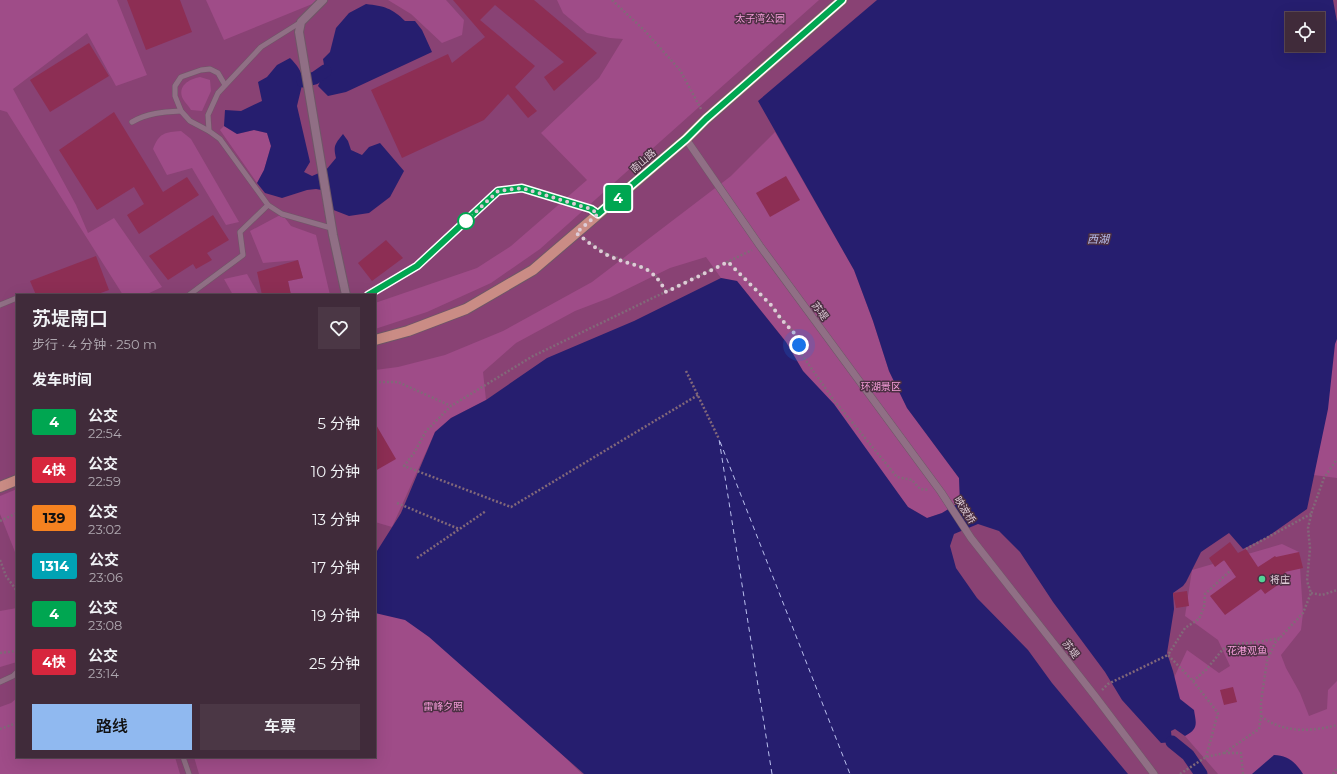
<!DOCTYPE html>
<html lang="zh">
<meta charset="utf-8">
<style>
body{margin:0;font-family:Montserrat,"Noto Sans SC",sans-serif;background:#4b3745;color:#f1f3f6;height:100vh;display:flex;flex-direction:column;font-size:15px;white-space:nowrap}
*{box-sizing:border-box;margin:0}
p{font-size:13px;color:#aea7af}
.icon{flex:none;width:22px;height:22px;fill:none;stroke:currentColor;stroke-width:2;stroke-linecap:round;stroke-linejoin:round}
.map{position:relative;flex:1;overflow:hidden}
.sheet{position:absolute;left:16px;top:294px;width:360px;height:464px;display:flex;flex-direction:column;background:#402b3a;border-radius:0px;box-shadow:0 4px 16px #0002,0 0 0 1px #594754}
.sheet>*{flex:none}
.badge{padding:0 8px;border-radius:3px;font-size:14px;line-height:26px}
.tools{position:absolute;left:1285px;top:12px;display:grid;gap:8px}
.tools a{display:grid;place-items:center;width:40px;height:40px;border-radius:0px;background:#402b3a;box-shadow:0 4px 16px #0002,0 0 0 1px #594754;font-size:20px}
.you{position:absolute;width:20px;height:20px;margin:-10px;border:3px solid #fff;border-radius:50%;background:#1a73e8;box-shadow:0 0 0 6px #1a73e833}
.map>.badge{position:absolute;translate:-50% -50%;box-shadow:0 0 0 2px #fff}
h2{padding:0 16px;font-size:15px;line-height:36px}
.round{display:grid;place-items:center;flex:none;width:42px;height:42px;border-radius:0px;background:#4b3745}
.headline{display:flex;align-items:center;justify-content:space-between;height:68px;padding:0 16px}
h1{font-size:19px;font-weight:600;line-height:30px}
.cta{display:flex;gap:8px;margin-top:auto;padding:8px 16px}
.cta a{flex:1;height:46px;border-radius:0px;background:#90b9f0;color:#111;font-size:16px;font-weight:600;line-height:46px;text-align:center}
.cta a+a{background:#4b3745;color:#f1f3f6}
ul{padding:0;list-style:none}
li{display:flex;align-items:center;gap:12px;height:48px;padding:0 16px}
li div{flex:1}
li b{display:block;font-size:15px}
li em{font-style:normal}
li .badge{min-width:44px;font-weight:700;text-align:center}
.map>svg:first-child{display:block}
</style>
<div class="map">
<svg width="1337" height="774" viewBox="0 0 1337 774">
<rect width="100%" height="100%" fill="#56394d"/>
<path fill="#894274" fill-rule="evenodd" d="M0,0H1337V774H0ZM1292,19H1318V45H1292ZM17,295H375V757H17Z"/>
<g fill="#9f4c88">
<path d="M0,0H117L147,75L116,86L87,33L13,89L76,205L88,233L114,218L162,287L145,295H123L7,112L0,110Z"/>
<path d="M206,0H322L224,40Z"/>
<path d="M388,0H446L464,20L462,35L442,43L411,14Z"/>
<path d="M557,0H819L540,249L491,283L427,312L375,329V303L477,268L511,246L587,180L541,133L599,78L623,39L610,38L587,33L563,13Z"/>
<path d="M200,77L210,80L211,91L202,111L191,110C189,106 185,103 183,99C177,86 189,79 200,77Z"/>
<path d="M224,126L237,134L254,130L267,133L271,146L264,170L257,183L220,130Z"/>
<path d="M181,131L191,139L239,222L226,225L192,168L167,175L153,149C159,133 165,132 181,131Z"/>
<path d="M775,132L854,270L873,321L889,371L907,408L959,478L960,502L942,513L927,518L908,507L803,371L786,342L737,281L721,278L706,257L670,268L609,298L575,311L516,343L483,372L486,400L451,418L435,432L392,527L375,522V370L398,367L445,355L503,331L592,282L731,176Z"/>
<path d="M282,214L291,226L316,235L330,295H291L288,281L303,278L298,260L263,263L250,231Z"/>
<path d="M247,274L259,295H233L224,279Z"/>
<path d="M1337,331V478L1306,474Z"/>
<path d="M17,489V557L0,514V496Z"/>
<path d="M1282,544L1299,552L1303,613L1301,630L1281,655L1286,668L1300,693L1309,716L1327,709L1328,690L1337,681V774H1218L1178,728L1188,712L1171,684L1187,650L1219,673L1230,666L1218,640L1185,616L1192,570Z"/>
<path d="M375,601L417,611L582,774H199L194,757H375Z"/>
<path d="M17,608V662L0,667V611Z"/>
<path d="M17,698V757H175L180,774H0V707L11,703Z"/>
</g>
<g fill="#261e6f" fill-rule="evenodd">
<path d="M877,0H1333L1337,22V339L1335,344L1328,409L1307,509L1267,537L1243,549L1229,533L1201,552L1186,582L1183,586L1173,593L1174,609L1167,653L1173,671L1180,699L1194,710C1196,723 1199,729 1185,736L1175,729L1171,731L1172,742L1161,743L1122,700L1105,672L1053,602L1020,552L999,531L978,524L954,534L950,546L956,568L977,598L1028,650L1052,683L1128,774H584L429,637L405,620L375,613V558L377,551L401,513L435,432L451,418L486,400L547,358L634,321L721,278L737,281L786,342L803,371L834,404L908,507L927,518L942,513L960,502L959,478L907,408L889,371L873,321L854,270L758,101ZM1292,19H1318V45H1292Z"/>
<path d="M366,4C384,6 392,8 405,21H415L422,30L432,52L346,92L328,96L318,86L325,71L323,59L330,52L336,28L349,13Z"/>
<path d="M290,58C297,65 302,71 303,81L297,106L310,162L304,172L312,176L326,170L336,158C333,146 335,144 343,134L348,141L351,150L362,155L369,147L380,143L404,171L390,197L369,213L349,216L331,209L327,191L316,189L307,190L282,198L265,193L257,183L264,170L271,146L267,133L254,130L237,134L224,126L225,110L241,111L262,101L258,82L267,77L277,65Z"/>
<path d="M1274,755C1288,755 1296,763 1303,774H1252Z"/>
</g>
<g fill="none" stroke-linecap="round" stroke-linejoin="round">
<g stroke="#261e6f" stroke-width="13">
<path d="M303,81L315,78L325,71"/>
<path d="M1172,742L1188,755L1201,774"/>
</g>
<path stroke="#b9bfed" stroke-width="1" stroke-dasharray="5 4" stroke-linecap="butt" d="M772,774L719,439L850,774"/>
</g>
<g fill="#8d2e54">
<path d="M127,0H180L192,32L146,50Z"/>
<path d="M453,0H534L597,53L554,91L544,77L564,62L495,5L480,20L535,66L515,87L537,111L528,118L508,94L484,120L402,158L371,90L448,54L452,63L485,37Z"/>
<path d="M89,43L109,76L50,112L30,80Z"/>
<path d="M114,112L163,192L187,177L199,195L139,234L127,215L144,204L134,187L97,210L59,150Z"/>
<path d="M786,176L800,200L770,217L756,193Z"/>
<path d="M213,215L229,240L207,253L212,260L196,269L193,264L168,280L149,256Z"/>
<path d="M386,240L403,258L372,281L358,263Z"/>
<path d="M96,256L109,290L95,295H36L30,281Z"/>
<path d="M298,260L303,278L288,281L291,295H262L257,272Z"/>
<path d="M375,423L396,459L375,471Z"/>
<path d="M1230,542L1238,553L1246,549L1258,567L1275,556L1276,557L1299,552L1303,568L1285,572L1289,577L1265,594L1261,589L1225,615L1210,596L1236,577L1224,560L1215,567L1209,558Z"/>
<path d="M1187,591L1189,606L1176,608L1173,593Z"/>
<path d="M1233,687L1237,702L1224,705L1220,690Z"/>
</g>
<g fill="none" stroke-linecap="round" stroke-linejoin="round">
<g stroke="#6f5767" stroke-width="6">
<g id="service">
<path d="M301,22L261,47L218,93L208,115L209,131L220,139L268,205L282,214L331,228"/>
<path d="M132,122C147,113 163,112 181,111"/>
<path d="M209,131L190,121L181,111L175,96V86L181,77L201,70L210,69L218,73L225,85"/>
<path d="M189,295L243,255L240,232L268,205"/>
<path d="M368,295L417,266L498,191L522,188L591,209L598,215"/>
<path d="M0,305L17,298"/>
<path d="M0,682L13,676L17,672"/>
<path d="M183,757L189,774"/>
</g>
</g>
<g stroke="#6f5767" stroke-width="8">
<path id="pedestrian" d="M686,139L760,246L941,492L971,538L1095,696L1154,774"/>
</g>
<g stroke="#6f5767" stroke-width="10">
<path id="minor" d="M323,0L301,22L299,32L333,235L346,295"/>
</g>
<g stroke="#6f5767" stroke-width="12">
<g id="primary">
<path d="M375,340L408,331L466,309L533,270L686,139L706,119L842,0"/>
<path d="M0,487L17,480"/>
</g>
</g>
<g stroke="#826879" stroke-width="2.5" stroke-dasharray="2 2" stroke-linecap="butt">
<path d="M612,0L645,31L680,70L701,109"/>
<path d="M585,239L607,254L648,269L659,279L666,292"/>
<path d="M728,262L759,292L795,334L802,355L833,399L897,477L912,480L920,489L929,490"/>
<path d="M686,371L719,439"/>
<path d="M375,382H398L451,406"/>
<path d="M698,395L511,507L404,466L414,453L426,431L451,406L533,356L752,250"/>
<path d="M397,503L459,529"/>
<path d="M0,521L17,513"/>
<path d="M1246,549L1311,514"/>
<path d="M417,558L486,511"/>
<path d="M0,560L6,576L17,591"/>
<path d="M1311,593L1322,595L1337,590"/>
<path d="M0,653L17,651"/>
<path d="M1193,681L1206,670L1223,649L1236,644L1258,642L1280,638"/>
<path d="M1102,690L1108,684L1168,655"/>
<path d="M1261,716C1282,733 1312,732 1337,725"/>
<path d="M0,729L17,723"/>
<path d="M1224,753H1241L1243,774"/>
<path d="M1206,757L1218,713L1193,681L1168,655L1185,628L1199,619L1204,607L1205,594L1231,570"/>
<path d="M1180,774L1206,757L1224,753L1259,729L1261,716V702L1267,661L1275,643L1303,613L1311,593L1307,581L1310,548L1308,528L1312,511L1324,478L1337,459"/>
<path d="M1333,774L1337,768"/>
</g>
<use href="#service" stroke="#906f85" stroke-width="5"/>
<use href="#pedestrian" stroke="#906f85" stroke-width="7"/>
<use href="#minor" stroke="#906f85" stroke-width="8"/>
<use href="#primary" stroke="#ca8c85" stroke-width="10"/>
</g>
<g fill="none" stroke-linecap="round" stroke-linejoin="round">
<g stroke="#fff" stroke-width="9">
<path id="line" d="M368,295L417,266L498,191L522,188L591,209L598,214L686,139L706,119L842,0"/>
</g>
<use href="#line" stroke="#00a651" stroke-width="6"/>
<path stroke="#deccd7" stroke-width="4" stroke-dasharray="0 7.2" d="M466,221L498,191L522,188L591,209L598,214L576,233C586,240 596,249 607,255C635,269 649,260 666,292L728,262L772,306L781,319L795,334L799,345"/>
</g>
<circle fill="#fff" stroke="#00a651" stroke-width="2" cx="466" cy="221" r="8"/>
<circle fill="#53d396" stroke="#4b2f42" stroke-width="1.5" cx="1262" cy="579" r="4"/>
<g text-anchor="middle" dominant-baseline="central" stroke-width="3" stroke-linejoin="round" paint-order="stroke">
<g font-size="10" fill="#f59cd9" stroke="#4b2f42">
<text x="760" y="18">太子湾公园</text>
<text x="881" y="386">环湖景区</text>
<text x="1247" y="650">花港观鱼</text>
<text x="443" y="706">雷峰夕照</text>
</g>
<g font-size="10" fill="#deccd7" stroke="#4b2f42">
<text transform="translate(643 161) rotate(-41)">南山路</text>
<text transform="translate(820 311) rotate(54)">苏堤</text>
<text transform="translate(965 510) rotate(57)">映波桥</text>
<text transform="translate(1071 649) rotate(52)">苏堤</text>
</g>
<g font-size="10" fill="#deccd7" stroke="#4b2f42" text-anchor="start">
<text x="1270" y="579">将庄</text>
</g>
<g font-size="11" font-style="italic" fill="#b9bfed" stroke="#4b2f42">
<text x="1098" y="239">西湖</text>
</g>
</g>
</svg>
<div class="tools">
<a><svg class="icon" aria-label="locate" viewBox="0 0 24 24"><circle cx="12" cy="12" r="6"/><path d="M12 2v4M12 18v4M2 12h4M18 12h4"/></svg></a>
</div>
<div class="you" style="left:799px;top:345px"></div>
<b class="badge" style="left:618px;top:198px;background:#00a651;color:#fff">4</b>
<section class="sheet">
<div class="headline"><div><h1>苏堤南口</h1><p>步行 · 4 分钟 · 250 m</p></div><a class="round"><svg class="icon" aria-label="heart" viewBox="0 0 24 24"><path d="M12 20l-8-8c-3-5 5-10 8-4 3-6 11-1 8 4z"/></svg></a></div>
<h2>发车时间</h2>
<ul>
<li><span class="badge" style="background:#00a651;color:#fff">4</span><div><b>公交</b><p>22:54</p></div><em>5 分钟</em></li>
<li><span class="badge" style="background:#d7263d;color:#fff">4快</span><div><b>公交</b><p>22:59</p></div><em>10 分钟</em></li>
<li><span class="badge" style="background:#f58220;color:#111">139</span><div><b>公交</b><p>23:02</p></div><em>13 分钟</em></li>
<li><span class="badge" style="background:#00a3b4;color:#fff">1314</span><div><b>公交</b><p>23:06</p></div><em>17 分钟</em></li>
<li><span class="badge" style="background:#00a651;color:#fff">4</span><div><b>公交</b><p>23:08</p></div><em>19 分钟</em></li>
<li><span class="badge" style="background:#d7263d;color:#fff">4快</span><div><b>公交</b><p>23:14</p></div><em>25 分钟</em></li>
</ul>
<div class="cta"><a>路线</a><a>车票</a></div>
</section>
</div>
